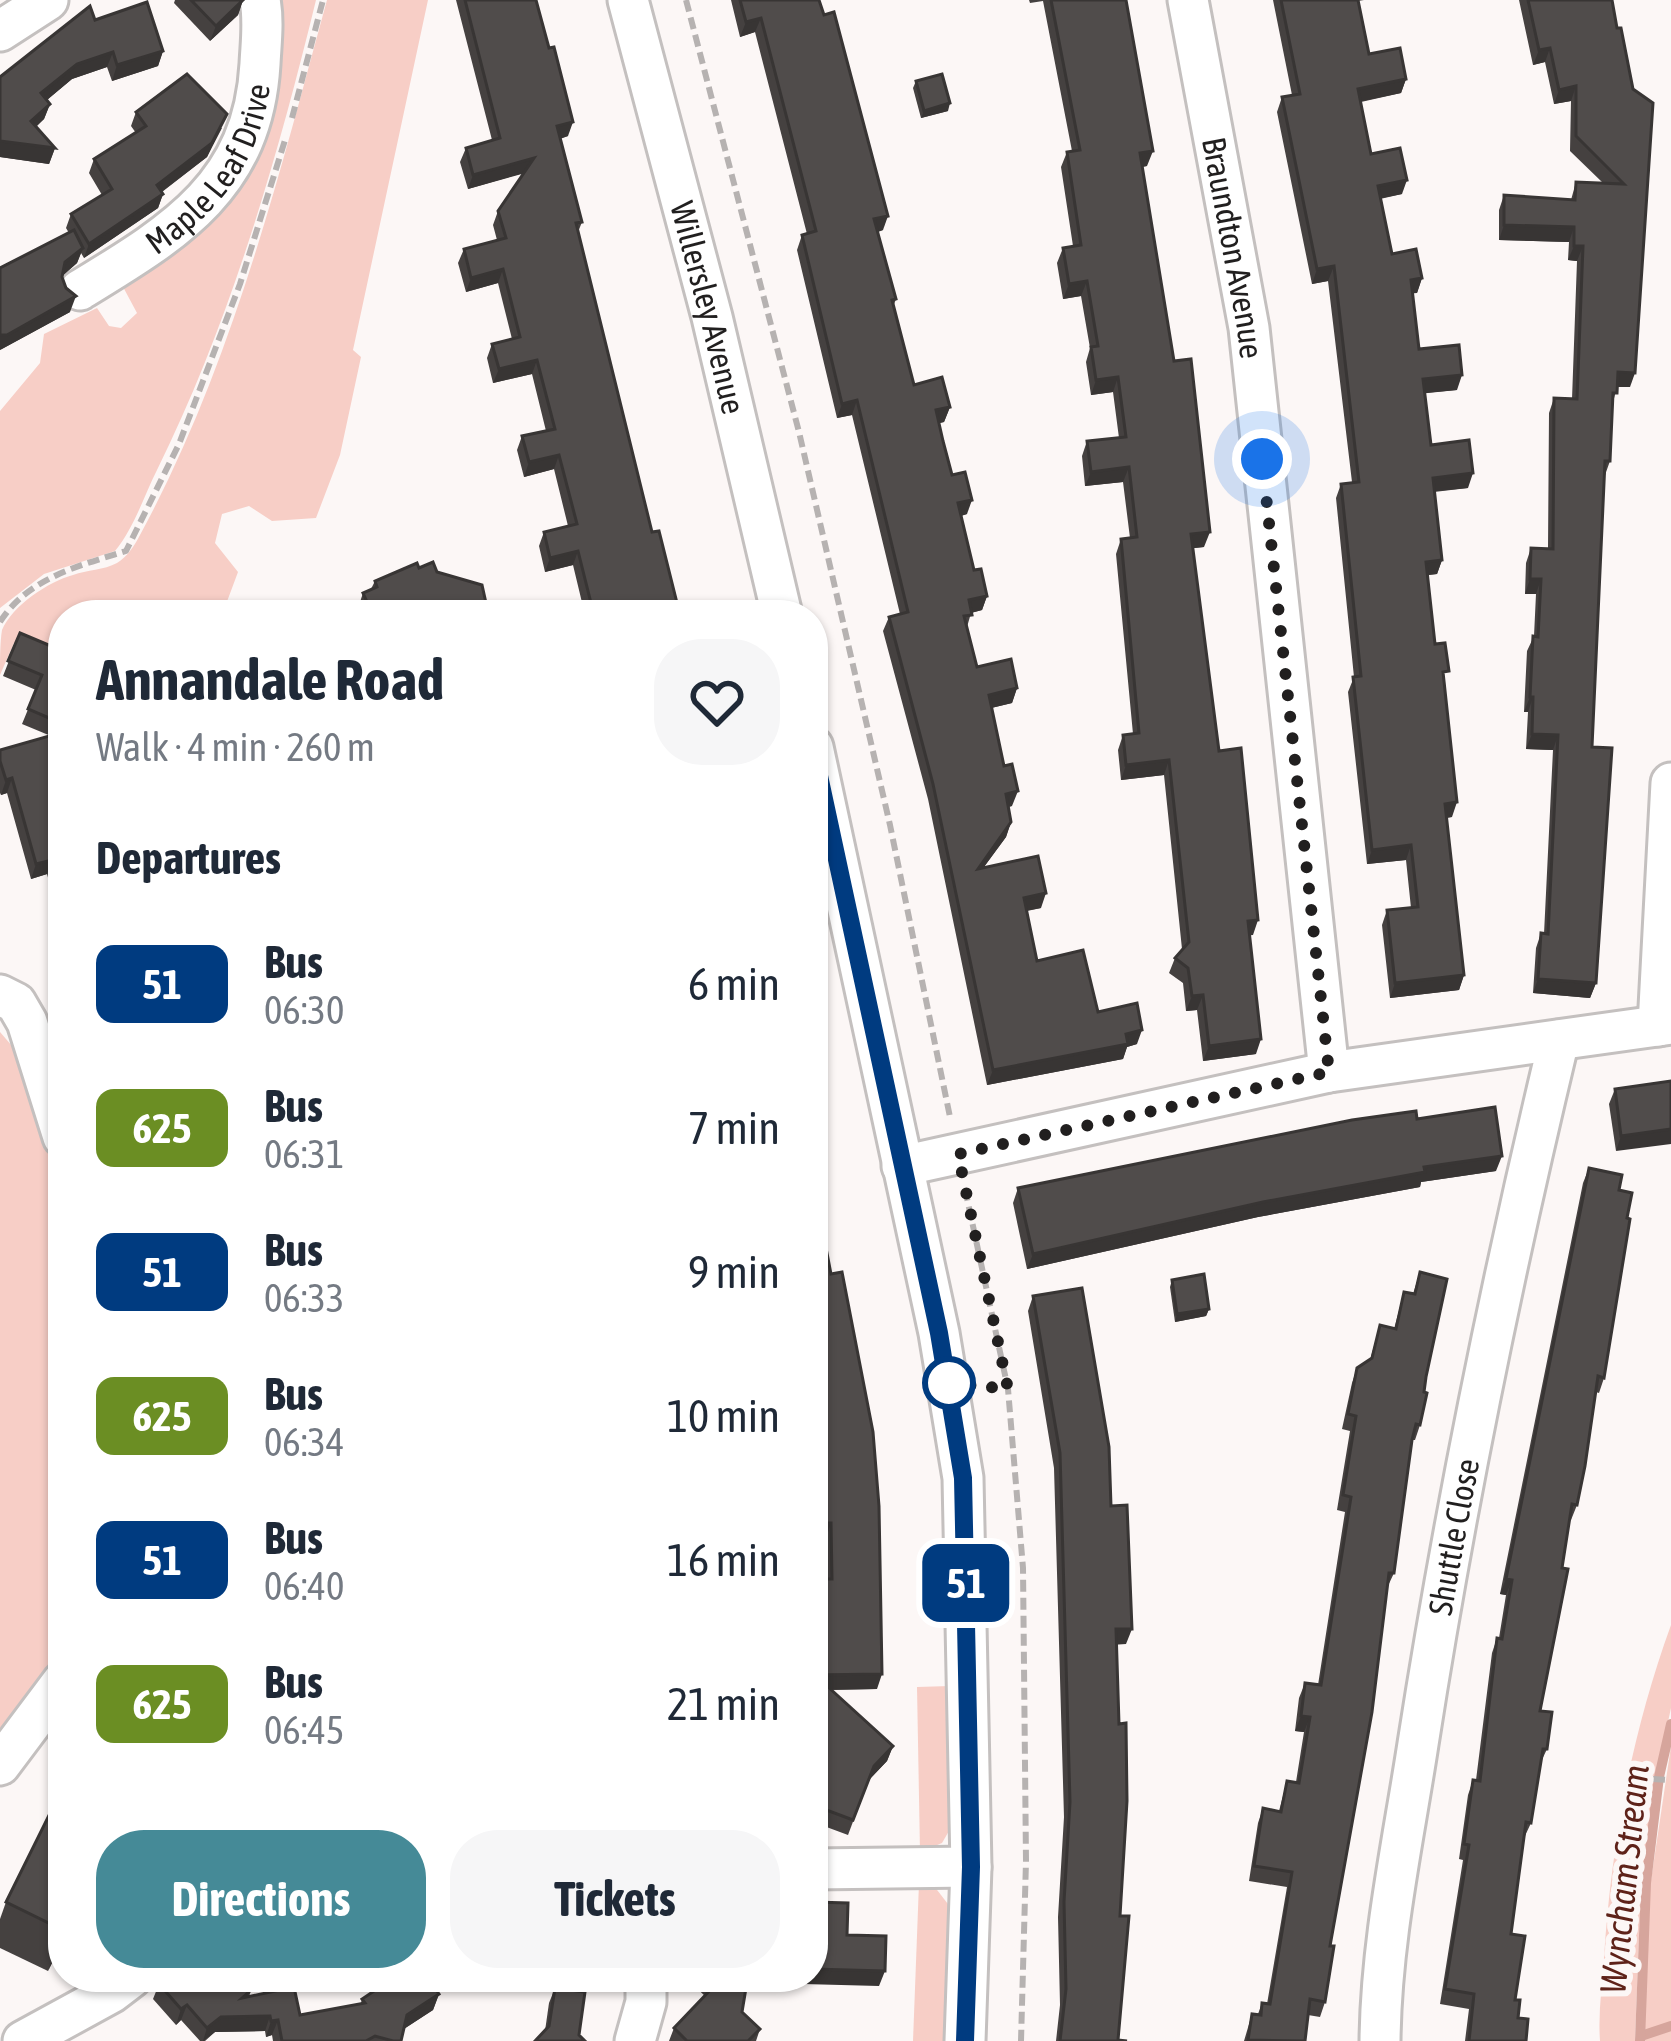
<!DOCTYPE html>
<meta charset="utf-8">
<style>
body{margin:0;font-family:"Asap Condensed",sans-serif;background:#f6f6f7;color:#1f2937;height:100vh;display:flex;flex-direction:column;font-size:45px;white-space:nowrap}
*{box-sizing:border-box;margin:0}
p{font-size:39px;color:#747a83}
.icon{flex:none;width:66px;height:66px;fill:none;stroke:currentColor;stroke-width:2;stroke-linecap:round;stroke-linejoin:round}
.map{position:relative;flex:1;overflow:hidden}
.drawer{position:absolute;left:48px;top:600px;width:780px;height:1392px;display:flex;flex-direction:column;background:#fff;border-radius:48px;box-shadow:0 3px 9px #0004}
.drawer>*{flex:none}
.badge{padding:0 24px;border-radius:18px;font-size:42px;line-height:78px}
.you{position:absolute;width:60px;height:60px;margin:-30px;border:9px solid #fff;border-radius:50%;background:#1a73e8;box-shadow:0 0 0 18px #1a73e833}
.map>.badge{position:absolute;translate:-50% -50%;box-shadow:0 0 0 6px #fff}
h2{padding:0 48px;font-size:45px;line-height:108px}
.round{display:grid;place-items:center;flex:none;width:126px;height:126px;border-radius:48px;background:#f6f6f7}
.summary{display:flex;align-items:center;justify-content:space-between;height:204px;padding:0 48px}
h1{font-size:57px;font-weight:700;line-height:90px}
.action{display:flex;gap:24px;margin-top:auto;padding:24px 48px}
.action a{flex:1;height:138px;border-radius:48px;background:#458a97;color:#fff;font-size:48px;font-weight:700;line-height:138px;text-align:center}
.action a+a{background:#f6f6f7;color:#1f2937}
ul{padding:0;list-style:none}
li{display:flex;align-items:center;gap:36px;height:144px;padding:0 48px}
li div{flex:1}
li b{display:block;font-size:45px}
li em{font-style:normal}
li .badge{min-width:132px;font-weight:700;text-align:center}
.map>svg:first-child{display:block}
</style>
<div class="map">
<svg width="1671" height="2041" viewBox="0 0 1671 2041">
<rect width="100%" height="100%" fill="#fcf7f6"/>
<g fill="#f7cec6">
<path d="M278,0H316C277,160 230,322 157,470C144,496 134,528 115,551L44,574L0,608V411L40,363L44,334L97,308L109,326L121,328L137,313L122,285C161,257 210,230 238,191C278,137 273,63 278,0Z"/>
<path d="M327,0H428L353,350L361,357L340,455L316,518L272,521L249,506L222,514L215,543L238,572L222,615H63V663L14,643L0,675C0,661 0,642 2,630C13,605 48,582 73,575C87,570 104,570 117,563C127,557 135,545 140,535C231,367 277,183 327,0Z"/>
<path d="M0,1032L18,1053L63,1194V1642L51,1670L0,1743Z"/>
<path d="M1671,1625V1708L1656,1777L1641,1886L1635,2041H1600C1598,2014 1602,1986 1604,1958C1611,1845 1632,1732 1671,1625Z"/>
<path d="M950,1686L953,1824L942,1843L920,1852L917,1687Z"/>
<path d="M1671,1746V2041H1643L1647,1907Z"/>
<path d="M919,1883L934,1886L951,1908L946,2041H913Z"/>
</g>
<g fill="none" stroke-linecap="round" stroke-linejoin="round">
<g stroke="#d6a59c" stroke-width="10">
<path d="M1641,2036L1671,2026"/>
<path d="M1640,2041L1646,1883L1659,1777L1671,1724"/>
</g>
<g stroke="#c4c0bf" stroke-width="45">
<g id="minor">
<path id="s1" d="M628,0L712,317L782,615"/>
<path id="s2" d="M1188,0L1249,328L1329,1072"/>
<path d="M0,31L48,0"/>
<path id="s3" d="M80,290C175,232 253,186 260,64C261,43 264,21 260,0"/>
<path d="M813,747L939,1333L963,1478L971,1867L965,2041"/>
<path d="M0,995L16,1003L27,1022L63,1137"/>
<path d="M1658,1026L1671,783"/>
<path d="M902,1166L1329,1072L1671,1024"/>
<path d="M0,1765L63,1681"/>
<path d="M813,1869L971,1867"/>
<path d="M23,2041L111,1993L132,1977"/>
<path d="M635,2041L646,2002V1977"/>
<path id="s4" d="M1380,2041C1381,1941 1403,1842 1418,1744C1455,1507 1503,1273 1559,1040"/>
</g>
</g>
<g stroke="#b6b2b1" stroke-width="6" stroke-dasharray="12 6" stroke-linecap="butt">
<path d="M686,0L799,432L890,825L950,1117"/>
<path d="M292,118L323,0"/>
<path d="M0,622C28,578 78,566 126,551L179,444L240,284L286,137"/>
<path d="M965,1189L1008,1389L1023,1568L1026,1861L1021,2041"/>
<path d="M1653,1779L1667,1780"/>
</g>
<use href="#minor" stroke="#fff" stroke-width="39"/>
</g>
<g fill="#454140">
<path d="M175,0H243L238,15L210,41L174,3Z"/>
<path d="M456,0H536L568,136L560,139L582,222L578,232L652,532L680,615H585L573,565L545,572L539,546L544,532L568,526L554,469L524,477L517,450L522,436L546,431L532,374L493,383L487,358L492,344L512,339L498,283L466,292L458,263L464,249L497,240L493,225L498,211L523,173L468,189L460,162L466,148L492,140Z"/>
<path d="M731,0H819L883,230L878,232L896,299L893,307L914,385L950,407L944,422L939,423L952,475L967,514L961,516L974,570L987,596L982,610L971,613L967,627L977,667L1017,688L1012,703L991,708L1012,806L1008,807L1011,822L1006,837L984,867L1041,908L1027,911L1037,961L1137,1044L1127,1047L1123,1059L987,1085L928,799L883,631L889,617L900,614L852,415L837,418L797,250L802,235L807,234L755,32L740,37Z"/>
<path d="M1029,0H1126L1147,166L1142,167L1204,547L1193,548L1219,751L1253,935H1249L1256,1054L1203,1061L1197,1010L1186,1011L1183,983L1169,973L1175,958L1182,949L1164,775L1121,780L1118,750L1123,735L1133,734L1116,554L1121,539L1130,538L1123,482L1085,486L1082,456L1087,441L1119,438L1113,392L1091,395L1086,362L1090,348L1081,296L1063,299L1057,263L1063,248L1073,246L1061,167L1067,152L1072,151L1043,1L1030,3Z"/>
<path d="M1273,0H1364L1358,1L1369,54L1406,79L1401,93L1361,102L1371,154L1402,194L1380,199L1392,254L1422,278L1417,293H1412L1419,349L1457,390L1424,393L1431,445L1468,488L1434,492L1442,560L1437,574L1427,575L1435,644L1445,682L1452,817L1447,818L1464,975L1459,990L1390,998L1382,925L1387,910L1411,908L1406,860L1367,864L1348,692L1354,677L1336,498L1341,484L1352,482L1328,281L1312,284L1277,112L1282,97L1292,95Z"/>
<path d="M1519,0H1612L1617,28L1630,387H1617L1612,406L1610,461L1605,475L1592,747L1596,983L1590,998L1533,993L1536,948L1541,933L1544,934L1553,750L1526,749L1528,712H1524L1527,651L1534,636L1536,594H1525L1526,563L1531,548L1548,549L1549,413L1554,398L1572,399L1577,261L1568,260L1569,242L1499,240V210L1504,195L1571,200L1576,182L1603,183L1570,151L1571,101L1554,104L1545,62L1533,65Z"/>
<path d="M95,20L163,51L158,66L112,81L107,67L72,79L47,100L50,104L44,119L36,127L55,148L49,164L0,157V77Z"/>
<path d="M916,81L948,111L921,118L913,88Z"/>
<path d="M136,112L222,128L207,157L162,192L163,194L158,208L84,258L81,253L77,263L62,276L70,312L0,350L69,233L66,228L71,214L102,195L89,173L94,159L136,133L131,126Z"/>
<path d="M419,568L437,572L487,615H361L358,608L363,593L371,589L375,581Z"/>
<path d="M20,633L63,651V741L22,724L36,690L3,676Z"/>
<path d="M0,750L63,783V913L60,901L55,903L47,874L31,879L7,793L1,795L0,793Z"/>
<path d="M1671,1081L1616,1151L1609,1104L1615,1089Z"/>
<path d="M1417,1119L1496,1171L1421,1182L1420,1187L1258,1217L1027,1269L1013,1203L1018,1188Z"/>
<path d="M1589,1168L1619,1190L1627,1218L1604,1378L1599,1393L1596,1392L1577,1505L1571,1520H1570L1540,1711L1547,1749L1540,1764L1531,1823L1524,1838L1511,1934L1515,2000L1518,2018L1526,2041H1465L1469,2009L1440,2004L1463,1860L1459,1859L1468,1795L1473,1780H1476L1492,1653L1497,1638H1499L1506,1595L1500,1594L1583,1183Z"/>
<path d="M813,1180L877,1689L831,1690L893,1746L887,1761L868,1781L848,1835L813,1822V1773L819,1755L813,1746V1580L827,1579L826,1538H813Z"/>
<path d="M1420,1272L1426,1377L1420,1425L1415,1440H1412L1394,1573L1387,1588L1330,1946L1325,2002L1320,2017L1308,2015L1305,2041H1244L1252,2014H1258L1262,2003L1267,2004L1287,1887L1249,1881L1258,1823L1263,1808L1279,1811L1287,1781L1296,1782L1304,1732L1295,1731L1299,1698L1305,1683L1318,1685L1345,1512L1337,1510L1350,1431L1342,1429L1352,1383L1357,1368L1370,1360L1380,1325L1394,1329L1404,1292L1413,1294Z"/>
<path d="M1172,1280L1209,1309L1206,1316L1175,1322L1170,1287Z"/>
<path d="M1033,1296L1111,1506L1126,1644H1117L1120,1916L1118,2040L1127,2041H1056L1060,2005L1058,1917L1064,1817L1054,1468L1028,1311Z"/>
<path d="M63,1794V1941L48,1971L0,1948V1919L6,1902Z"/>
<path d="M691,1977H742L738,1981L742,2012L760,2029L756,2041H669L674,2028L705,1996L689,1981Z"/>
<path d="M159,1984L251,1990L249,1997L300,2015L361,2003L362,1999L439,1994L433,2010L404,2029L401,2041H273L272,2035L266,2037L265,2031L215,2032L205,2041H200L181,2020L176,2025L153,1999Z"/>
<path d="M555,1988L579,2035L545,2031L549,2003Z"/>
</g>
<g fill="#383534">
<path d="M243,0L238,15L210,41L216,26Z"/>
<path d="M761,18L755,32L740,37L746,22Z"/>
<path d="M1550,48L1545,62L1533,65L1539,50Z"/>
<path d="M163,51L158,66L112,81L117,65Z"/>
<path d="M113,52L107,67L72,79L36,109L41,93L77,64Z"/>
<path d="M1406,79L1401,93L1353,103L1358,89Z"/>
<path d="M1576,86L1571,101L1554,104L1559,90Z"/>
<path d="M950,103L948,111L921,118L924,111Z"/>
<path d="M50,104L44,119L25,136L31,121Z"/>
<path d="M227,114L207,157L152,199L157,185Z"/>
<path d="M573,122L568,136L552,141L557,126Z"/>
<path d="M0,141L55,148L49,164L0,157Z"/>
<path d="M1153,151L1147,166L1134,168L1140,153Z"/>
<path d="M534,158L529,172L468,189L473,175Z"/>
<path d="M1407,180L1402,194L1372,200L1378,186Z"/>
<path d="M163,194L158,208L84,258L89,244Z"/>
<path d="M888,216L883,230L869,234L874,219Z"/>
<path d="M1504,225L1574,227L1569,242L1499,240Z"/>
<path d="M1574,246H1583L1577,261L1568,260Z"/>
<path d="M83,248L77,263L60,278L65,262Z"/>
<path d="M1334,266L1328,281L1312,284L1317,269Z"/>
<path d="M503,269L498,283L466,292L471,278Z"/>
<path d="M1422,278L1417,293L1405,294L1411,280Z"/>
<path d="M1087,281L1081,296L1063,299L1069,284Z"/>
<path d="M76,296L70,312L0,350V335Z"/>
<path d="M537,360L532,374L493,383L499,369Z"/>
<path d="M1618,372L1635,373L1630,387H1612Z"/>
<path d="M1462,375L1457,390L1418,394L1423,379Z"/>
<path d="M1118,377L1113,392L1091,395L1096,380Z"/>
<path d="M857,400L852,415L837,418L842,404Z"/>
<path d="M950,407L944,422L931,425L936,410Z"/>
<path d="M559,455L554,469L524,477L529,462Z"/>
<path d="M1129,467L1123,482L1085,486L1091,472Z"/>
<path d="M1473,473L1468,488L1427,492L1433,478Z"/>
<path d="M972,500L967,514L953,518L958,503Z"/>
<path d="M1210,532L1204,547L1186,549L1191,534Z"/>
<path d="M578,551L573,565L545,572L550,558Z"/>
<path d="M1442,560L1437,574L1420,576L1426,562Z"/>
<path d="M1530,579H1541L1536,594H1525Z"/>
<path d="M987,596L982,610L963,615L969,600Z"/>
<path d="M1017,688L1012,703L983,710L989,695Z"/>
<path d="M1530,697H1533L1528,712H1524Z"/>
<path d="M1532,734L1558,735L1553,750L1526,749Z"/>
<path d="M1169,760L1164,775L1121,780L1126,765Z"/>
<path d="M12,778L7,793L1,795L6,780Z"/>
<path d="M1018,791L1012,806L1000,809L1006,794Z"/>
<path d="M1457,802L1452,817L1440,818L1445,804Z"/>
<path d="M1011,822L1006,837L972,883L978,869Z"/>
<path d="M1411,845L1406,860L1367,864L1372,850Z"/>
<path d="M52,860L47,874L31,879L36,864Z"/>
<path d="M63,887L60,901L55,903L60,888Z"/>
<path d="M1046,893L1041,908L1019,912L1024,898Z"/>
<path d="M1258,920L1253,935L1242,936L1248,921Z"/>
<path d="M1464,975L1459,990L1390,998L1395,983Z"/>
<path d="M1538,979L1596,983L1590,998L1533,993Z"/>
<path d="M1203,995L1197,1010L1186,1011L1192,996Z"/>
<path d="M1142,1030L1137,1044L1127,1047L1123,1059L987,1085L993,1070Z"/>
<path d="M1261,1039L1256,1054L1203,1061L1209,1046Z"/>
<path d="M1671,1129V1144L1616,1151L1621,1136Z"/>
<path d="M1502,1156L1496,1171L1421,1182L1420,1187L1258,1217L1027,1269L1033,1254L1424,1167Z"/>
<path d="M1209,1309L1206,1316L1175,1322L1177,1314Z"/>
<path d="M815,1523H831L826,1538H813Z"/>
<path d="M1506,1579L1512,1580L1506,1595L1500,1594Z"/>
<path d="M1116,1629H1132L1126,1644L1111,1645Z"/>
<path d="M882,1674L877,1689L813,1690L815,1675Z"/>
<path d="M1301,1716L1310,1717L1304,1732L1295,1731Z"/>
<path d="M893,1746L887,1761L868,1781L848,1835L874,1766Z"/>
<path d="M63,1930V1941L48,1971Z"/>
<path d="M813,1969L885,1971L879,1986L803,1984L805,1977H813Z"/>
<path d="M439,1994L433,2010L402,2030L407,2015Z"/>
<path d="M187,2005L181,2020L176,2025L181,2009Z"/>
<path d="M270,2016L265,2031L215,2032L203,2041L207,2028L221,2017Z"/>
<path d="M278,2020L272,2035L266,2037L271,2021Z"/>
</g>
<g fill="#504c4b" stroke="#383534" stroke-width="3">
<path d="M191,0H243L216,26Z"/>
<path d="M465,0H536L549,48L554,47L573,122L557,126L582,222L576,223L652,532L659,531L680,615H594L578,551L550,558L544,532L577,524L559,455L529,462L522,436L555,429L537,360L499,369L492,344L520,337L503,269L471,278L464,249L506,238L498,211L534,158L473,175L466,148L500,138Z"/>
<path d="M740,0H819L824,15L834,12L888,216L874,219L896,299L892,300L914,385L942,377L950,407L936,410L943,441L952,475L965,472L972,500L958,503L974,570L981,569L987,596L969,600L972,615L964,616L977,667L1011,659L1017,688L989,695L1004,766L1012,764L1018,791L1006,794L1011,822L978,869L1038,856L1046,893L1024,898L1037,961L1083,950L1098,1012L1137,1003L1142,1030L1126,1034L1128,1044L993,1070L933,784L889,617L908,612L857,400L842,404L802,235L816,231L761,18L746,22Z"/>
<path d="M1051,0H1126L1153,151L1140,153L1174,361L1191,359L1210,532L1191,534L1219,751L1241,748L1258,920L1248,921L1261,1039L1209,1046L1203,995L1192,996L1188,968L1175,958L1189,942L1169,760L1126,765L1123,735L1139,733L1121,539L1137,537L1129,467L1091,472L1087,441L1126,437L1118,377L1096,380L1091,347L1098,346L1087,281L1069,284L1063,248L1081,245L1067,152L1080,150Z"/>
<path d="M1281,0H1358L1369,54L1400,48L1406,79L1358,89L1371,154L1400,148L1407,180L1378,186L1392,254L1416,249L1422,278L1411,280L1419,349L1459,345L1462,375L1423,379L1431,445L1469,440L1473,473L1433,478L1442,560L1426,562L1435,644L1445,643L1449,671L1443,672L1457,802L1445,804L1464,975L1395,983L1387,910L1418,907L1411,845L1372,850L1353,677L1361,676L1341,484L1359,482L1334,266L1317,269L1282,97L1300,94Z"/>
<path d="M1528,0H1612L1617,28H1621L1633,89L1653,103L1635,373L1618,372L1617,393H1613L1610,461H1605L1592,747L1612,748L1596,983L1538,979L1541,933L1548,934L1558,735L1532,734L1533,697H1530L1533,636L1538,637L1541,579H1530L1531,548L1553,549L1554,398L1577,399L1583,246H1574V227L1504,225V195L1575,200L1576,182L1624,184L1576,136V86L1559,90L1550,48L1539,50Z"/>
<path d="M147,2L163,51L117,65L113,52L77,64L41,93L50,104L31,121L55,148L0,141V77L90,6L95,20Z"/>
<path d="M187,74L227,114L212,143L157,185L163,194L89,244L71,214L112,189L94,159L146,126L136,112Z"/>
<path d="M942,74L950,103L924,111L916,81Z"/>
<path d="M74,230L83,248L65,262L62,277L66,288L76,296L7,335H0V268Z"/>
<path d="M433,562L437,572L482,585L488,612L481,615H373L363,593L377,587L375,581L417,563L419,568Z"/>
<path d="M20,633L63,651V724L28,709L42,675L8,661Z"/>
<path d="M49,736L63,783V887L60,888L52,860L36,864L12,778L6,780L0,761V750Z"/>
<path d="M1671,1081V1129L1621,1136L1615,1089Z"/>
<path d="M1495,1107L1502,1156L1424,1167L1425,1172L1263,1202L1033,1254L1018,1188L1352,1120L1416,1111L1417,1119Z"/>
<path d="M1589,1168L1622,1175L1619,1190L1632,1193L1627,1218L1630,1219L1604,1378L1598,1376L1585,1466L1577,1505L1572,1504L1562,1568L1568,1569L1540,1711L1552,1712L1547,1749H1543L1531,1823L1526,1822L1511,1934L1525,1936L1515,2000H1520L1518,2018L1528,2019L1526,2041H1469L1474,1994L1445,1989L1469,1845L1464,1844L1473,1780L1480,1781L1497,1638L1502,1639L1512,1580L1506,1579Z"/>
<path d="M813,1180L831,1274L842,1272L873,1432L879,1506L882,1674L815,1675L893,1746L874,1766L853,1820L813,1805V1775L824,1740L813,1721V1635L815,1634L813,1579H832L831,1523H815L813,1487Z"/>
<path d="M1420,1272L1447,1279L1426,1377L1424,1392L1427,1393L1420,1425L1416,1424L1412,1440L1394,1573H1389L1372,1712L1330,1946H1334L1325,2002L1310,1999L1305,2041L1248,2040L1252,2014L1261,2015L1262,2003L1270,2004L1292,1872L1254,1866L1263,1808L1281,1812L1287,1781L1299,1783L1310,1717L1301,1716L1305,1683L1321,1685L1351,1497L1343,1495L1356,1416L1348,1414L1357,1368L1372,1358L1380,1325L1396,1329L1404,1292L1415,1294Z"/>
<path d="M1204,1274L1209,1309L1177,1314L1172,1280Z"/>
<path d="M1082,1288L1109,1447L1111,1506L1127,1505L1132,1629H1116L1119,1724L1126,1723L1127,1801L1120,1916H1129L1118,2040L1127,2041H1060L1066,1989L1064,1902L1070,1802L1060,1453L1033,1296Z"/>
<path d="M60,1793L63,1794V1930L6,1902Z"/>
<path d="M813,1902L848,1903L847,1935L886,1936L885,1971L813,1969Z"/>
<path d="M167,1977H188L197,1988L209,1977H239L251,1990L242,1998L294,1987L300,2015L365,2003L362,1999L395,1977H427L439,1994L407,2015L401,2041H393L375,2036L366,2041H282L278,2020L271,2021L270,2016L221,2017L207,2028L187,2005L181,2009L159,1984Z"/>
<path d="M706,1977H734L746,1988L742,2012L760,2029L748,2041H687L674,2028L715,1985Z"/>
<path d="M555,1988L585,1992L579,2035L585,2041H535L549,2026Z"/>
</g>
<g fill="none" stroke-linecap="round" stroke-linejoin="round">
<g stroke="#fff" stroke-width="27">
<path id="line" d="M813,748L939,1333L963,1478L971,1867L965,2041"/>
</g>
<use href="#line" stroke="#003b80" stroke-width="18"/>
<path stroke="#211f1f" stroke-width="12" stroke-dasharray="0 21.6" d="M949,1383L1008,1389L958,1154L1329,1072L1262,459"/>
</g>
<circle fill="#fff" stroke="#003b80" stroke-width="6" cx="949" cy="1383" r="24"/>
<g text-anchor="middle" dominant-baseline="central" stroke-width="12" stroke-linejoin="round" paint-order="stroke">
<g font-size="33" fill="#211f1f" stroke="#fcf7f6">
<text stroke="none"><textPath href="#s3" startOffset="183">Maple Leaf Drive</textPath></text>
<text stroke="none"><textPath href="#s2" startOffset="252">Braundton Avenue</textPath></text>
<text stroke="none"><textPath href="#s1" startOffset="318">Willersley Avenue</textPath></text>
<text stroke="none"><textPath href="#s4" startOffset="510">Shuttle Close</textPath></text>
</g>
<g font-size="36" font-style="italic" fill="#5e2219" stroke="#fcf7f6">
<text transform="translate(1624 1879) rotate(-84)">Wyncham Stream</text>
</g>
</g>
</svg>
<div class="you" style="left:1262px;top:459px"></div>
<b class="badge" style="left:966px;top:1583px;background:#003b80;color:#fff">51</b>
<section class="drawer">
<div class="summary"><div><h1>Annandale Road</h1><p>Walk · 4 min · 260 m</p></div><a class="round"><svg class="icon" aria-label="heart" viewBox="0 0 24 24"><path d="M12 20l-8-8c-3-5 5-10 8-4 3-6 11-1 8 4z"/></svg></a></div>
<h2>Departures</h2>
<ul>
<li><span class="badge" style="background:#003b80;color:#fff">51</span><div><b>Bus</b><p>06:30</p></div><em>6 min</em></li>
<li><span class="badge" style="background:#6b8e23;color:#fff">625</span><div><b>Bus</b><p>06:31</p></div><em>7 min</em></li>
<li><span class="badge" style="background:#003b80;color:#fff">51</span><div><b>Bus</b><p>06:33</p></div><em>9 min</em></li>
<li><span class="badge" style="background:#6b8e23;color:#fff">625</span><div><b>Bus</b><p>06:34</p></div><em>10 min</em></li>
<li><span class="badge" style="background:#003b80;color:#fff">51</span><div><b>Bus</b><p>06:40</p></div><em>16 min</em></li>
<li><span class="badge" style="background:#6b8e23;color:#fff">625</span><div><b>Bus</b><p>06:45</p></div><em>21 min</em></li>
</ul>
<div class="action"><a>Directions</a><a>Tickets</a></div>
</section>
</div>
